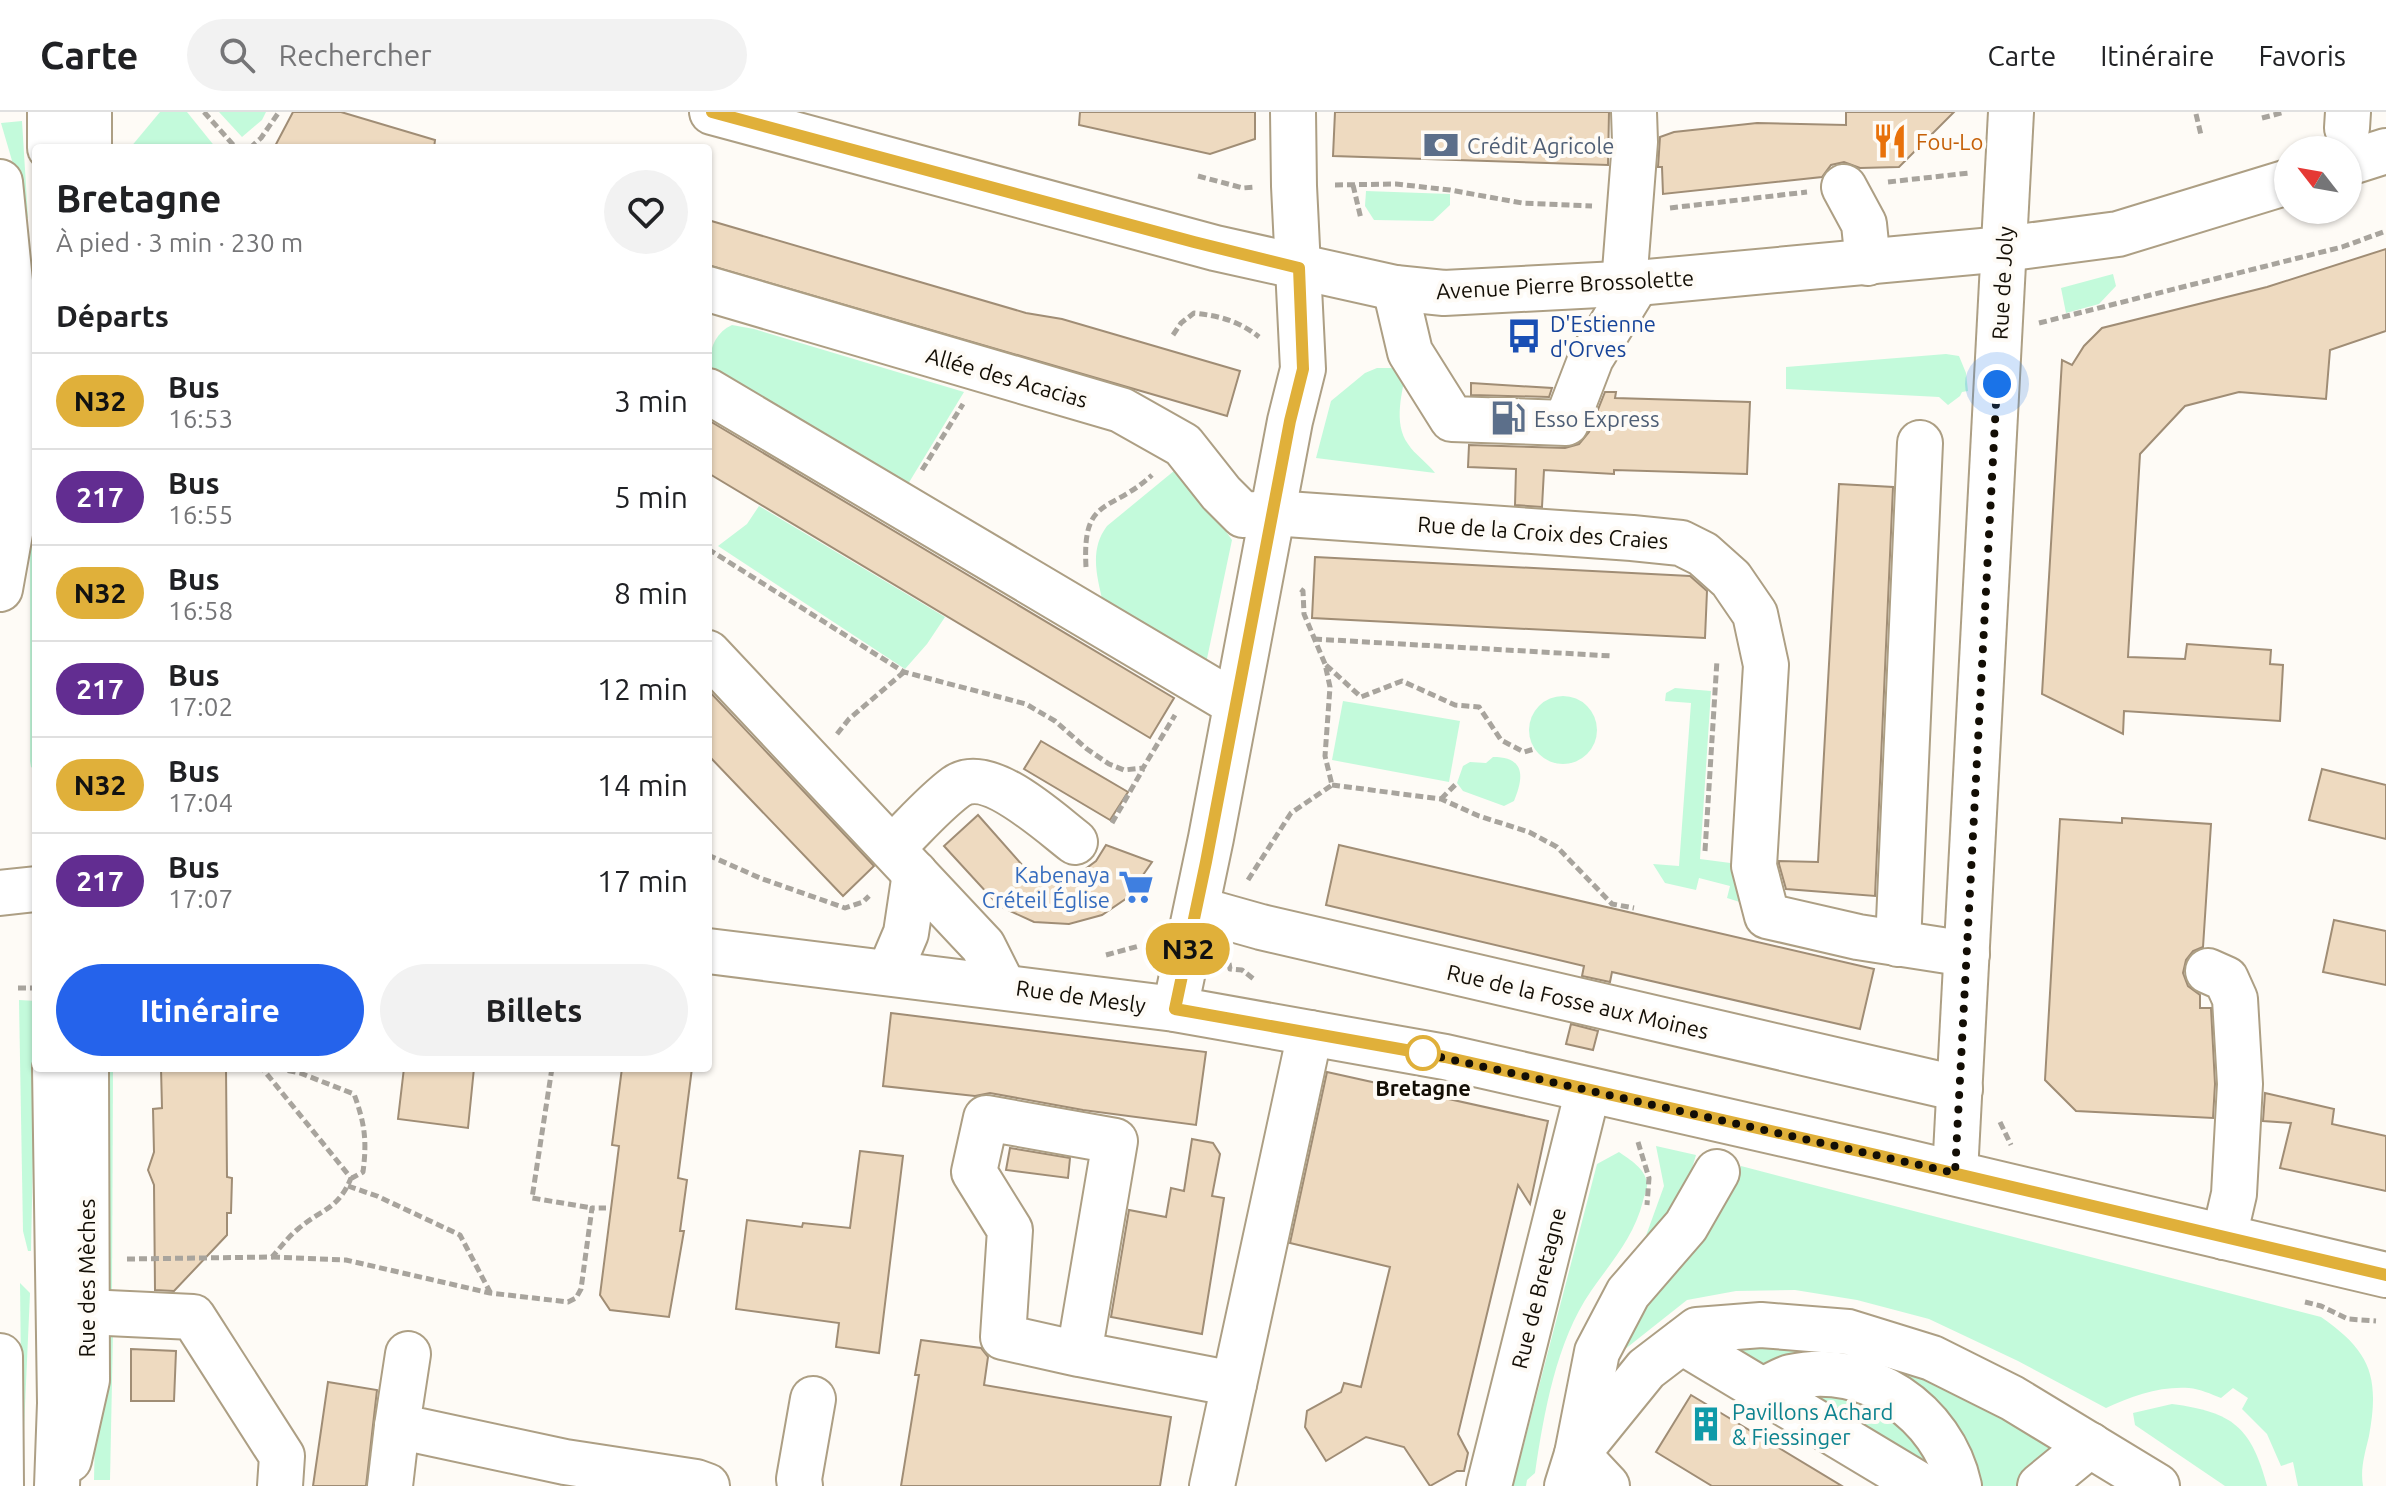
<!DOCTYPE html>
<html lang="fr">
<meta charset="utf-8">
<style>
body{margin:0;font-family:Ubuntu,sans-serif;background:#f2f2f2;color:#202124;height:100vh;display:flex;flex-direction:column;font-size:30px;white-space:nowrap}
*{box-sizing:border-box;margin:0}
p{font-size:26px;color:#757577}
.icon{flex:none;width:44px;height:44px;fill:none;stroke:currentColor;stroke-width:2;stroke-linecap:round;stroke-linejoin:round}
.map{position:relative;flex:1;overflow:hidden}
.panel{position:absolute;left:32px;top:32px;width:680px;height:928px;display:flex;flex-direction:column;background:#fff;border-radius:8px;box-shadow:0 2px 6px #0004}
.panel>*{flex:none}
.badge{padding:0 16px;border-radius:26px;font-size:28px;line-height:52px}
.needle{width:52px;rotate:301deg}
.tools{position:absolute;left:2274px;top:24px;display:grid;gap:16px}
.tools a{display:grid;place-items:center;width:88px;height:88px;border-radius:50%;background:#fff;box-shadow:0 2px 6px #0004;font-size:40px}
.you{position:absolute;width:40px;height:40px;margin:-20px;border:6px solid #fff;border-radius:50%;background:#1a73e8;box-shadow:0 0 0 12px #1a73e833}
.map>.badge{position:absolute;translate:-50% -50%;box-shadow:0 0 0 4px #fff}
h2{padding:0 24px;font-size:30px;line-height:72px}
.round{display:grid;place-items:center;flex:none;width:84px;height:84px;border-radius:42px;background:#f2f2f2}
.head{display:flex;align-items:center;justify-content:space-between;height:136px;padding:0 24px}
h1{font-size:38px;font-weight:600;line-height:60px}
.button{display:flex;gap:16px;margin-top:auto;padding:16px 24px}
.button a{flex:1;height:92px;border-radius:48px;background:#2563eb;color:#fff;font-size:32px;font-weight:600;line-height:92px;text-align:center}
.button a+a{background:#f2f2f2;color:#202124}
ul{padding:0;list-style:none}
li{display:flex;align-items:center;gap:24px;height:96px;padding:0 24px;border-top:2px solid #e0e0e0}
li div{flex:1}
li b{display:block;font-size:30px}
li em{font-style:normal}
li .badge{min-width:88px;font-weight:700;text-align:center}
header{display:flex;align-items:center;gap:48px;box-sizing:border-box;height:112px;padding:0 40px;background:#fff;border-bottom:2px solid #e0e0e0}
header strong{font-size:38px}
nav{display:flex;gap:44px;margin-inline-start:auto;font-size:28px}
.search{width:560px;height:72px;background:#f2f2f2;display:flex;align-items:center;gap:20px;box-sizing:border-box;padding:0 28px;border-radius:44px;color:#757577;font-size:30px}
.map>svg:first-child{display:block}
</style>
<header>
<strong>Carte</strong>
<div class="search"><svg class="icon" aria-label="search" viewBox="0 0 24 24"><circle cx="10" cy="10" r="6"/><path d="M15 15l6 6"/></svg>Rechercher</div>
<nav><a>Carte</a><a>Itinéraire</a><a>Favoris</a></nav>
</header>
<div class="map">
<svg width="2386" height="1374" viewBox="0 0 2386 1374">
<rect width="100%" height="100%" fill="#fefbf6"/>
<g fill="#c3fadb">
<path d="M160,0H187L216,36H130Z"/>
<path d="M219,0H266L262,8L242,25Z"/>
<path d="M22,9L28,106H24L20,76L1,11Z"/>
<path d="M1366,79L1450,82V93L1433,109L1374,108L1365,94Z"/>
<path d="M30,161L36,292V658L31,655L30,649Z"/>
<path d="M2113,162L2116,174L2099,192L2066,201L2061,176Z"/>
<path d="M732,213L754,217L964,280L905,377L711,260C707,241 714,221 732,213Z"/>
<path d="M1946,242L1959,244L1966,261L1968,279L1962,280L1960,284L1948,293L1939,285L1786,277V255Z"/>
<path d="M1377,256H1407C1402,280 1393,311 1408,332C1415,343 1427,350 1435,361L1316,346L1331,289L1365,261Z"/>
<path d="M1180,354L1232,428L1205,556L1103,491C1097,464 1089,438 1107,414Z"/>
<path d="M759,394L945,505L927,532L905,557L718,434L747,412Z"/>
<path d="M1675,576L1711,579L1700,747L1738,752L1746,792L1727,786L1730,774L1699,766L1696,778L1665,771L1653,752L1679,754L1691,591L1665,589L1666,581Z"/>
<circle cx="1563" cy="618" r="34"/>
<path d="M1343,589L1460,609L1449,670L1332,648Z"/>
<path d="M1493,645C1527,645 1523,667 1514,689L1504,694L1463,679L1457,671L1463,654L1470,650L1486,651Z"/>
<path d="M19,888L36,889L31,1139H28L23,1119Z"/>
<path d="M96,956H113L112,1182L97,1180Z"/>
<path d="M1656,1034L1696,1043L1691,1060L1696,1068L1643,1132L1664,1074Z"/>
<path d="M1619,1040C1630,1048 1645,1056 1647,1071C1648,1076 1644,1084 1643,1089C1634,1125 1612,1149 1591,1179C1556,1230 1544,1301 1535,1361L1527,1368L1526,1374H1513L1597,1052Z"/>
<path d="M1741,1054L2321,1205C2370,1239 2380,1264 2369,1324C2365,1341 2360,1357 2363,1374H2298L2293,1350L2281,1354L2267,1322L2242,1297L2248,1286L2233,1276L2221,1286C2211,1282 2200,1277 2189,1276C2160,1274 2132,1284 2106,1296L2018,1249L1929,1207L1857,1188L1795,1178L1736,1179L1687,1188L1610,1249L1619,1218L1723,1090Z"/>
<path d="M20,1171L30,1181L23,1339L22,1337Z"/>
<path d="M113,1220L110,1368H94L97,1225Z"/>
<path d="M1724,1228L1868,1236L2066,1333L2029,1374H1969L1935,1311L1758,1261Z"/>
<path d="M1804,1269L1873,1296L1893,1311L1902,1299L1952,1374L1790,1272Z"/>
<path d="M2172,1292C2233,1300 2251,1315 2267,1374H2225L2135,1313L2133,1301Z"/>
</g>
<g fill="#eedac0" stroke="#a08d75" stroke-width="2">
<path d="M293,0H341L435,28L434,36H274Z"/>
<path d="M1080,0H1255V27L1210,42L1079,13Z"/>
<path d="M1335,0H1609L1608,53L1333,44Z"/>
<path d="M1846,0H1954L1899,55L1860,56L1844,50L1831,53L1822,65L1663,82L1662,55H1658L1660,25L1674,20L1757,11L1846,13Z"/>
<path d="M708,108L1026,201L1062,207L1240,259L1227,304L708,153Z"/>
<path d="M2386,137V219L2330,238L2326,287L2239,280L2185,294L2140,342L2128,545L2185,547L2187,532L2271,538L2270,552L2283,553L2280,609L2124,599L2123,622L2042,582L2062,248L2072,253L2084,234L2102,216L2267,175Z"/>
<path d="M1471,271L1552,276L1549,285L1471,283Z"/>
<path d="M1605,280H1616L1615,286L1750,290L1747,362L1614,358V362L1544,358L1542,395L1515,393L1516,357L1468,355L1469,333L1565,336L1579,332L1589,320Z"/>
<path d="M708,308L1174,586L1150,626L708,361Z"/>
<path d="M1839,372L1893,375L1875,784L1786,777L1779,752V749L1818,750Z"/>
<path d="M1315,445L1690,464L1707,479L1705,526L1312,506Z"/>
<path d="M708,578L874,754L843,784L708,643Z"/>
<path d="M1041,629L1128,680L1110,708L1024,657Z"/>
<path d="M2322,657L2386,673V727L2309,708Z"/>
<path d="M978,703L1023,754L1042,764L1059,766L1077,763L1096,749L1106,733L1152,750L1127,786L1102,803L1069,812L1034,810L999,794L944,734Z"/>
<path d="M2122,706L2211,712L2203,835L2193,839L2186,848L2183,861L2188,874L2200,883V896H2211L2215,972L2213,1006L2076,999L2045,968L2060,707L2122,711Z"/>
<path d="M1339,733L1874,857L1860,917L1612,860L1610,870L1582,864L1584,854L1326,793Z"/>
<path d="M2334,808L2386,819V873L2323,860Z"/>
<path d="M891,901L1206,940L1196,1013L1083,998L990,981L975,984L883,974Z"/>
<path d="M1571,912L1598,919L1593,938L1566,932Z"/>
<path d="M161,956H226L227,1065L232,1066L231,1101H227V1123L174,1179L155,1178L154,1073L148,1058L154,1040L153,997L162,996Z"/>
<path d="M404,956H474L468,1016L398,1007Z"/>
<path d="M622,956H692L678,1066L687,1068L680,1119H684L669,1205L610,1198L600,1183L619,1034L612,1033Z"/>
<path d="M1327,960L1548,1009L1530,1092L1518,1073L1458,1322L1468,1341L1464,1359H1457L1430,1374L1404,1335L1366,1325L1326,1349L1305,1315L1307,1299L1341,1280L1344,1271L1361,1275L1390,1155L1290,1131Z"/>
<path d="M2265,981L2334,997L2332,1012L2386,1024V1079L2280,1056L2291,1011L2263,1009Z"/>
<path d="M1192,1027L1213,1031L1220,1042L1212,1084L1224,1086L1202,1222L1111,1205L1129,1098L1166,1105L1171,1076L1184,1079Z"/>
<path d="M1010,1036L1070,1046L1068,1066L1006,1058Z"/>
<path d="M860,1039L903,1044L879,1241L836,1235L839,1211L736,1197L747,1108L802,1115L803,1111L850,1116Z"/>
<path d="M921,1228L981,1236L988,1245L984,1273L1171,1305L1160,1374H901L919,1263H915Z"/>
<path d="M131,1237L176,1239L174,1289H131Z"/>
<path d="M328,1270L377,1278L366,1374H313Z"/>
<path d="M1691,1283L1842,1374H1712L1656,1340Z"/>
</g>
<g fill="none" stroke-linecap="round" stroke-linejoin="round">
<g stroke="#ad9f84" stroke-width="48">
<g id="minor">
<path d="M2347,16L2348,0"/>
<path d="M89,36V0"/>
<path d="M1844,75L1864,112L1868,151"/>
<path d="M1624,172L1635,30L1634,0"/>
<path d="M1395,176L1410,240L1452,307L1566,311L1591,246L1637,171"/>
<path d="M708,177L1121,298L1183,333L1221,381L1243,403L1272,401L1632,426L1681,431L1703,442L1731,467L1755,502L1766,553L1754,754L1767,804L1858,825L1967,842"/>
<path d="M708,279L1236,592"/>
<path d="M708,541L983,834L1003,874"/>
<path d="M892,736C912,717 933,692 956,675C988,652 1050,711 1075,730"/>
<path d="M0,781L36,777"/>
<path d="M1197,797L1261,815L1960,977"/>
<path d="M1898,832L1920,331"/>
<path d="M708,839L1175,897L1445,945L1881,1044L2386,1163"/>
<path d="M2208,859L2226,867L2235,887L2240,972L2234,1082L2224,1125"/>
<path d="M889,861L906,821L915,761"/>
<path d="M1175,897L1211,726L1290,309L1303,257L1294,74L1293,0"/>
<path d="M1955,1061L2011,0"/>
<path d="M86,1200L193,1205L282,1344L280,1374"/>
<path d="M1682,1230L1922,1374"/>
<path d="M408,1242L397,1314L565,1350L696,1370L707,1374"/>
<path d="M1079,1242L1115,1029L986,1006L974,1060L1010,1118L1003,1225L1070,1240L1079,1242L1234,1272"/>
<path d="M1764,1278C1772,1274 1782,1267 1791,1265C1867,1248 1943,1300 1959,1374"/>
<path d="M69,1348L87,1268L86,956"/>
<path d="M390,1374L397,1314"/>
<path d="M800,1374L799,1367L813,1287"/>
<path d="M1212,1374L1310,921"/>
<path d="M1489,1374L1588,978"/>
<path d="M1567,1374L1577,1342L1646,1257L1697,1218L1761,1213L1848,1220L1932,1246L2012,1286L2157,1374"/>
<path d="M1607,1374L1577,1342L1597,1240L1628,1181L1686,1114L1717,1060"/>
<path d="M2040,1374L2090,1333"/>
</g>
</g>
<g stroke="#ad9f84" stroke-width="48">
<g id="major">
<path d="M712,0L1215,136L1395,176L1444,181L1637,171L2004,137L2118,122L2288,70"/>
<path d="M50,36V0"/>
<path d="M2348,51L2386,39"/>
<path d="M0,70L12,189V410L0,477"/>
<path d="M55,956L60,1291L57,1374"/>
<path d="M0,1244L1,1374"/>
</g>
</g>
<g stroke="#a8a49d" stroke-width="5" stroke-dasharray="8 4" stroke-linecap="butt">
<path d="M204,0L236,36"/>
<path d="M2196,2L2201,23"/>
<path d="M2262,6L2285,0"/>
<path d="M250,36L261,26L279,0"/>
<path d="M1198,64L1243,76L1255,75"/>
<path d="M1888,70L1969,61"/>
<path d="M1335,73L1396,72L1450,78L1522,91L1592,94"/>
<path d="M1353,73L1361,107"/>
<path d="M1670,96L1807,80"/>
<path d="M2039,211L2342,135L2386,119"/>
<path d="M1173,223L1181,211L1194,201C1220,204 1239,209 1259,225"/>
<path d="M922,358L963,292"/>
<path d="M708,437L904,560L1026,592L1055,609L1087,637L1109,652L1124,658L1143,656L1175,603"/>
<path d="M1086,455C1082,383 1110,402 1152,363"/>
<path d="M1314,527L1612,544"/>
<path d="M1326,553L1361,585L1402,569L1455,593L1479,595L1501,628L1524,640L1534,637"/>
<path d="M837,622L849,607L904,560"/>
<path d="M1332,673L1441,687L1479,704L1529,720L1557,735L1612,792L1634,796"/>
<path d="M1441,687L1457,671"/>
<path d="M1112,711L1143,657"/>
<path d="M1705,739L1717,548"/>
<path d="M708,743L760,766L845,796L863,790L869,784"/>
<path d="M1248,768L1291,701L1332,673L1325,644L1330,575L1325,552L1304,502L1303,479L1299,476"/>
<path d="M1106,843L1139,834"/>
<path d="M1229,851L1230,857L1242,858L1255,868"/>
<path d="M18,876H36"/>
<path d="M276,956L300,961L354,982C365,1012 367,1029 363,1060L352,1066"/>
<path d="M552,956L532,1086L592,1096"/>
<path d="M2000,1010L2011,1033"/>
<path d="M1638,1030L1649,1066L1647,1093"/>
<path d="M348,1074L377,1084L460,1123L490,1180"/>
<path d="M272,1145L346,1148L490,1181L568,1190L576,1186L581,1177L592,1096H606"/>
<path d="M127,1147L272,1145C280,1136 288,1125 298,1117C321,1097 338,1098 351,1066L262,956"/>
<path d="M2305,1190L2321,1194L2348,1207L2376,1209"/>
</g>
<use href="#minor" stroke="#fff" stroke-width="44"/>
<use href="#major" stroke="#fff" stroke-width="44"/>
</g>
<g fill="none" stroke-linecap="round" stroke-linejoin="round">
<g stroke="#fff" stroke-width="18">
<path id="line" d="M712,0L1194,130L1299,156L1303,257L1290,309L1206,750L1175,897L1445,945L1881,1044L2386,1163"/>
</g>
<use href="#line" stroke="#e0b03a" stroke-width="12"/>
<path stroke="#130e05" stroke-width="8" stroke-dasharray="0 14.4" d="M1423,941L1418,940L1955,1061L1997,272"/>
</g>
<defs>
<g id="restaurant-bare" transform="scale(2.76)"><path d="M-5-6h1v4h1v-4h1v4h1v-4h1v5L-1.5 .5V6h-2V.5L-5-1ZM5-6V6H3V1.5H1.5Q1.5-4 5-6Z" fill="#e8710a" stroke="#fefbf6" stroke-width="2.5" paint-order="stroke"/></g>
<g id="bank-bare" transform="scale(2.76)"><path d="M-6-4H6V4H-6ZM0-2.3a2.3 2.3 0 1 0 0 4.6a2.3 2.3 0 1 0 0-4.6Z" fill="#5c6f8a" stroke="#fefbf6" stroke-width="2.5" paint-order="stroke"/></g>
<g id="bus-bare" transform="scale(2.76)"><path d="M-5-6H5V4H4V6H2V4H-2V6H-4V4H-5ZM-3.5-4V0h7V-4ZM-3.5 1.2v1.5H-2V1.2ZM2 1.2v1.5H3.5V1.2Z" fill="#1a4fb4" stroke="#fefbf6" stroke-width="2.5" paint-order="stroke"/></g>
<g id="fuel-bare" transform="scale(2.76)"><path d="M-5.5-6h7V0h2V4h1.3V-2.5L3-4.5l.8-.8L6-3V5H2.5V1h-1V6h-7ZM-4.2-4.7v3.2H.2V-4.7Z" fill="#5c6f8a" stroke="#fefbf6" stroke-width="2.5" paint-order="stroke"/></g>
<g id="supermarket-bare" transform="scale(2.76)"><path d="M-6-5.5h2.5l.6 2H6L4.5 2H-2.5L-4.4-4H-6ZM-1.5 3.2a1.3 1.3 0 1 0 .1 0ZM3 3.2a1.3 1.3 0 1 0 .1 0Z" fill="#3f7fe0" stroke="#fefbf6" stroke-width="2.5" paint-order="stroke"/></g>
<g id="building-bare" transform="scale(2.76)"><path d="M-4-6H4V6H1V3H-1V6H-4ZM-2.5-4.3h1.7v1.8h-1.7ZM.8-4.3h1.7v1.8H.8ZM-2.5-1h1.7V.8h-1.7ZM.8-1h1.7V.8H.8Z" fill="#0f9aa8" stroke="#fefbf6" stroke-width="2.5" paint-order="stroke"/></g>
</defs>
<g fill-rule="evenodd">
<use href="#restaurant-bare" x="1890" y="29"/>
<use href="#bank-bare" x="1441" y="33"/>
<use href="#bus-bare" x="1524" y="224"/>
<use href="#fuel-bare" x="1508" y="306"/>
<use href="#supermarket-bare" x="1136" y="775"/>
<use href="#building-bare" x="1706" y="1312"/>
</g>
<circle fill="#fff" stroke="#e0b03a" stroke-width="4" cx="1423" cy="941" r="16"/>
<g text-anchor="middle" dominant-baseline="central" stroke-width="8" stroke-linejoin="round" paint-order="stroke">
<g font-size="22" fill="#c56008" stroke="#fefbf6" text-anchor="start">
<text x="1916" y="29">Fou-Lo</text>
</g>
<g font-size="22" fill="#4e5e75" stroke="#fefbf6" text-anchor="start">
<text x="1467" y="33">Crédit Agricole</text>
<text x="1534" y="306">Esso Express</text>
</g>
<g font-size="22" fill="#130e05" stroke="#fefbf6">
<text transform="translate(2002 171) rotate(-87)">Rue de Joly</text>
<text transform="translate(1565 172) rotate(-3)">Avenue Pierre Brossolette</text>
<text transform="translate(1007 265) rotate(16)">Allée des Acacias</text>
<text transform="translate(1543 420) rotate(4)">Rue de la Croix des Craies</text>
<text transform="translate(1081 884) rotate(8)">Rue de Mesly</text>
<text transform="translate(1578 889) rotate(13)">Rue de la Fosse aux Moines</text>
<text transform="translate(86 1166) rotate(-90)">Rue des Mèches</text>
<text transform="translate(1538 1176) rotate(-76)">Rue de Bretagne</text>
</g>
<g font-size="22" fill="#164399" stroke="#fefbf6" text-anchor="start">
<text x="1550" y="211">D'Estienne<tspan x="1550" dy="25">d'Orves</tspan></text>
</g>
<g font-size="22" fill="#366cbe" stroke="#fefbf6" text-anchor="end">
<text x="1110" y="762">Kabenaya<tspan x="1110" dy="25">Créteil Église</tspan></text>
</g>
<g font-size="22" font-weight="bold" fill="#130e05" stroke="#fefbf6">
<text x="1423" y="975">Bretagne</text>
</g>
<g font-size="22" fill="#0d838f" stroke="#fefbf6" text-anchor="start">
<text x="1732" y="1299">Pavillons Achard<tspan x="1732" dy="25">&amp; Fiessinger</tspan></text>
</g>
</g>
</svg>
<div class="tools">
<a><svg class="needle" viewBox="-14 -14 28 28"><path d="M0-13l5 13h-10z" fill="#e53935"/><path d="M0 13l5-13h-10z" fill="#757577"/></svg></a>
</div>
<div class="you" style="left:1997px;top:272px"></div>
<b class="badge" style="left:1188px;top:837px;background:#e0b03a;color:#111">N32</b>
<section class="panel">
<div class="head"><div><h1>Bretagne</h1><p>À pied · 3 min · 230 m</p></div><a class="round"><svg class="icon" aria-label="heart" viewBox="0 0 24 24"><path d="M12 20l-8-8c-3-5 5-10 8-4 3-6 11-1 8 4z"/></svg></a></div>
<h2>Départs</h2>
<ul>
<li><span class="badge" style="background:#e0b03a;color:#111">N32</span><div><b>Bus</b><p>16:53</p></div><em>3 min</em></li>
<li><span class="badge" style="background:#622d91;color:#fff">217</span><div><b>Bus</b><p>16:55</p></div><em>5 min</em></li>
<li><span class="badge" style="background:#e0b03a;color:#111">N32</span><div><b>Bus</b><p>16:58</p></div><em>8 min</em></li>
<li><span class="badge" style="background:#622d91;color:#fff">217</span><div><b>Bus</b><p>17:02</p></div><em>12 min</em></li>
<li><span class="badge" style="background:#e0b03a;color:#111">N32</span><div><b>Bus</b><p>17:04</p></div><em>14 min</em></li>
<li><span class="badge" style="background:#622d91;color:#fff">217</span><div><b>Bus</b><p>17:07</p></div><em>17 min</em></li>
</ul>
<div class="button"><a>Itinéraire</a><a>Billets</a></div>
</section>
</div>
